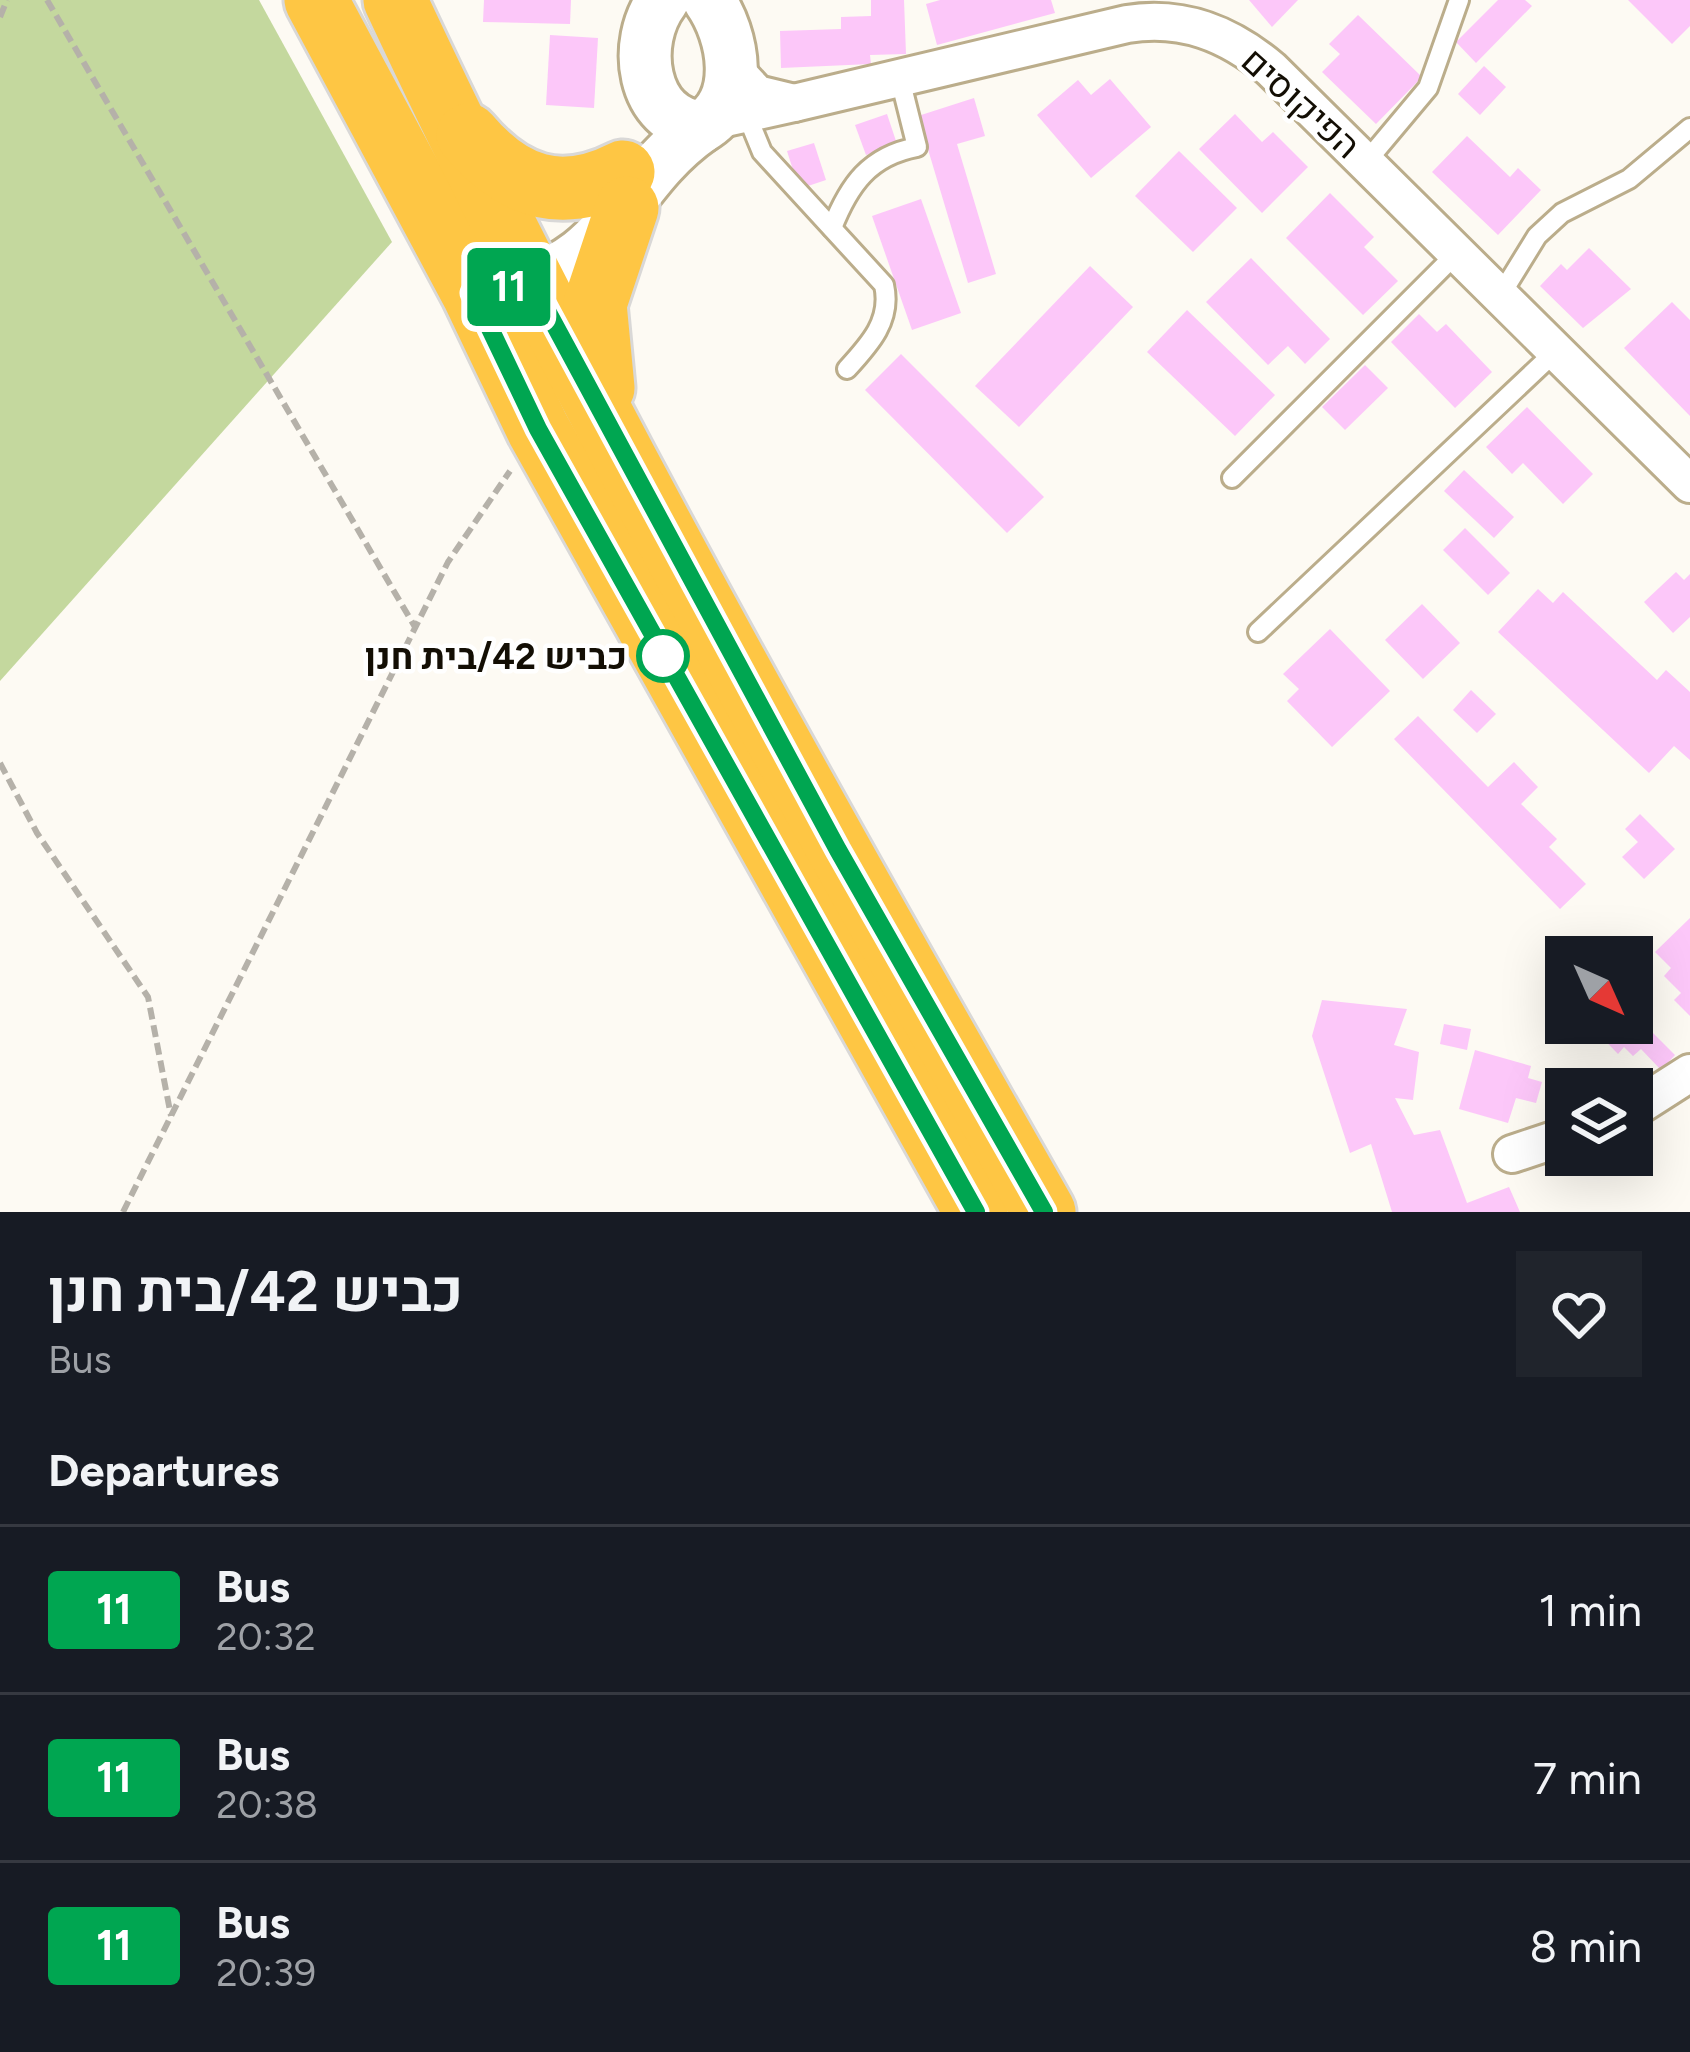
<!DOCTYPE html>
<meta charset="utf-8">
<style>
body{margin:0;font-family:Figtree,Heebo,sans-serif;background:#20242c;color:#f1f3f6;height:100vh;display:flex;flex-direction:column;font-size:45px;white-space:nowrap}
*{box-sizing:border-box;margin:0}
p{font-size:39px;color:#9ea1a6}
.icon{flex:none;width:66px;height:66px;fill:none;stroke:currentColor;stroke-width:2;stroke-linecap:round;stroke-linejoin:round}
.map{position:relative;height:1212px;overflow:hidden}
.sheet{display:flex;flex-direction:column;background:#171b24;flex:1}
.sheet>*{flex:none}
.badge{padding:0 24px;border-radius:9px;font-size:42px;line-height:78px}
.needle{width:78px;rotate:135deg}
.controls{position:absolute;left:1545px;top:936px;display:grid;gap:24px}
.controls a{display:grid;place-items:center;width:108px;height:108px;border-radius:0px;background:#171b24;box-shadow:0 12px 48px #0002;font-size:60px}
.map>.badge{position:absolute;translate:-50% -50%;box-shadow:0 0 0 6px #fff}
h2{padding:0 48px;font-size:45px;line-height:108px}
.round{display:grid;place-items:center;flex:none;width:126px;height:126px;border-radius:0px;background:#20242c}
.headline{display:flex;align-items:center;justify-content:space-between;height:204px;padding:0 48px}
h1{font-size:57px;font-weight:700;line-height:90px}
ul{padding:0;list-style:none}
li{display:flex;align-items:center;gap:36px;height:168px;padding:0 48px;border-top:3px solid #363941}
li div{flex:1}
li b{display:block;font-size:45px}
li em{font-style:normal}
li .badge{min-width:132px;font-weight:700;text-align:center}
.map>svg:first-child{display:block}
</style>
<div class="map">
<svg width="1690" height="1212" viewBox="0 0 1690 1212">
<rect width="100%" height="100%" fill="#fdfaf3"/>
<path fill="#c4d89e" d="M0,0H259L392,242L0,681Z"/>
<g fill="#fcc7f9">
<path d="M484,0H571L570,24L483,22Z"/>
<path d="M871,0H904L906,54L870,55L871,64L781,68L780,31L841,29V17L871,16Z"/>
<path d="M940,0H1051L1055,13L937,45L926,4Z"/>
<path d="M1249,0H1298L1272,27Z"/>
<path d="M1498,0H1525L1532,6L1476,63L1456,42Z"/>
<path d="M1628,0H1690V26L1672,44Z"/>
<path d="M1358,15L1422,77L1376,124L1322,72L1340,54L1329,44Z"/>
<path d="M550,35L598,38L594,108L546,105Z"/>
<path d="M1484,66L1506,87L1480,115L1458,94Z"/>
<path d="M1110,79L1151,127L1091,178L1037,115L1078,80L1091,95Z"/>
<path d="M974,98L985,136L957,144L996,274L968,283L918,116Z"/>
<path d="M887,114L897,144L866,155L855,125Z"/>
<path d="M1235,114L1262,142L1273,132L1308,167L1262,213L1199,149Z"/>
<path d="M1467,136L1510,177L1518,168L1541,190L1498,235L1432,172Z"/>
<path d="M814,143L826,180L799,189L787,151Z"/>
<path d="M1179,151L1237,208L1193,252L1135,196Z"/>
<path d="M1330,193L1374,237L1364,247L1398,281L1363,315L1286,238Z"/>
<path d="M921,199L961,313L912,330L872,216Z"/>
<path d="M1589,248L1631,289L1583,328L1540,286L1561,264L1567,270Z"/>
<path d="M1251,258L1330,339L1305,364L1288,346L1268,365L1206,302Z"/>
<path d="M1090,266L1133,307L1019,427L975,386Z"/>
<path d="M1672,302L1690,320V416L1624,348Z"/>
<path d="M1187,310L1275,395L1235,436L1147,352Z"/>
<path d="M1419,314L1437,332L1446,324L1492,372L1455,408L1391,342Z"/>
<path d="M901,354L1044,497L1007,533L865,390Z"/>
<path d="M1365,365L1388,388L1345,430L1322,407Z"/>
<path d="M1527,407L1593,474L1563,504L1523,463L1512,474L1486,447Z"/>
<path d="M1464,470L1514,517L1494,538L1444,491Z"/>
<path d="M1465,528L1510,573L1488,595L1443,550Z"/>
<path d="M1676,572L1684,580L1690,574V617L1673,633L1644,602Z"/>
<path d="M1538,589L1553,603L1563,592L1657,680L1666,670L1690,692V760L1674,746L1649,773L1498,632Z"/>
<path d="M1422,604L1460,643L1423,679L1385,640Z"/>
<path d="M1330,629L1390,691L1332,747L1287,701L1299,689L1283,674Z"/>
<path d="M1471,690L1496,714L1477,733L1453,710Z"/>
<path d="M1418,716L1488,787L1514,762L1538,787L1521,804L1557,839L1549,847L1586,884L1560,909L1394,739Z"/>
<path d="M1640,814L1675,849L1644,879L1622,857L1638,842L1625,829Z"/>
<path d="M1690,918V1016L1674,1000L1681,993L1664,976L1671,968L1655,952Z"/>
<path d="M1322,1000L1407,1009L1394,1045L1419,1052L1413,1100L1395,1098L1414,1135L1440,1130L1467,1203L1509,1187L1520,1212H1392L1371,1144L1350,1153L1312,1036Z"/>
<path d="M1632,1012L1675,1055L1661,1070L1641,1049L1633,1056L1624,1047L1618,1054L1592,1027L1632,1023Z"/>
<path d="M1444,1024L1471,1029L1467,1050L1440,1044Z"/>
<path d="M1475,1050L1531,1066L1528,1078L1542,1082L1536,1103L1516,1098L1508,1123L1459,1109Z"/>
</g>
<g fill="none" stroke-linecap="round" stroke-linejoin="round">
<g stroke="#bbad8b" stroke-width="24">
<g id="lane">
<path d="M746,113L762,152L884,285C892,320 870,344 847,369"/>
<path d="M1366,162L1428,88L1459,0"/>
<path d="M832,228C849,185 869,156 917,147L900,79"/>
<path d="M1500,296L1537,236L1562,213L1629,179L1690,128"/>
<path d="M1232,478L1457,253"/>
<path d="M1258,632L1556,351"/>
</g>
</g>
<g stroke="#bbad8b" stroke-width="42">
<g id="street">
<path d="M794,103L1127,24C1182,15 1228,33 1271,69L1690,484"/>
<path d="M712,121L794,103L757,94L731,66"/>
<path d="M1632,1110L1690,1073"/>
<path d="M1512,1154L1566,1136"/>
</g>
</g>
<g stroke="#bbad8b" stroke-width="57">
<g id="secondary">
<path d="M663,0C631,42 641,121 701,127C746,102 734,35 709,0"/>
<path d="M497,289C618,268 616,187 701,127"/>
</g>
</g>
<g stroke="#d9d8d7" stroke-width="69">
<g id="highway">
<path d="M316,0L473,293L538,429L976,1212"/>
<path d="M395,0C589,415 818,814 1044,1212"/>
<path d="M468,135C512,187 560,204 623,172"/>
<path d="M603,388L595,304L627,208"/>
</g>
</g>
<g stroke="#b5b1a9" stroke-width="6" stroke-dasharray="12 6" stroke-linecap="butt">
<path d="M47,0L415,627"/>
<path d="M0,17L7,0"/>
<path d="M0,763L37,833L148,997L171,1116"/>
<path d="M123,1212L448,562L510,471"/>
</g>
<use href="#lane" stroke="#fff" stroke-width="18"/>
<use href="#street" stroke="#fff" stroke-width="36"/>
<use href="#secondary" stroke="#fff" stroke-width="51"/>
<use href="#highway" stroke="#fec644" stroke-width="63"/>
</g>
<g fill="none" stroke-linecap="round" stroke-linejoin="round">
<g stroke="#fff" stroke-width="27">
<path id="line" d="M976,1212L538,429L473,293L532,283L838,850L1044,1212"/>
</g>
<use href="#line" stroke="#00a651" stroke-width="18"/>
</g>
<circle fill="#fff" stroke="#00a651" stroke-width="6" cx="663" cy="656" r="24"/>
<g text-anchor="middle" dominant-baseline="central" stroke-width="9" stroke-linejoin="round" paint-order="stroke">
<g font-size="36" fill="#130e04" stroke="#fff">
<text transform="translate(1301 103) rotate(42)">הפיקוסים</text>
</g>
<g font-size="36" font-weight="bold" fill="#130e04" stroke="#fff" text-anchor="end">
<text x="627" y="656">כביש 42/בית חנן</text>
</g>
</g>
</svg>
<div class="controls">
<a><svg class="needle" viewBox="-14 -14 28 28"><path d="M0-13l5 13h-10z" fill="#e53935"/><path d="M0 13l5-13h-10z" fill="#9ea1a6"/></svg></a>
<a><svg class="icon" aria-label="layers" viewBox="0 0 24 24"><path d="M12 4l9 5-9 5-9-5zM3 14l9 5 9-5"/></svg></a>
</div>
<b class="badge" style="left:509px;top:287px;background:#00a651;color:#fff">11</b>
</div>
<section class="sheet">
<div class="headline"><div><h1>כביש 42/בית חנן</h1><p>Bus</p></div><a class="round"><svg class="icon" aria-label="heart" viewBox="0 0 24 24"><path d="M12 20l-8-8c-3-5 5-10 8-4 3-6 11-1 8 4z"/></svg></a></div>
<h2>Departures</h2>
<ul>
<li><span class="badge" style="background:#00a651;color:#fff">11</span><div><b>Bus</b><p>20:32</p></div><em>1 min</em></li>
<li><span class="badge" style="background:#00a651;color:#fff">11</span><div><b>Bus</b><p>20:38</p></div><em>7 min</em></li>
<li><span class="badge" style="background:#00a651;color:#fff">11</span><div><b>Bus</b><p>20:39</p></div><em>8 min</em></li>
</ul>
</section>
